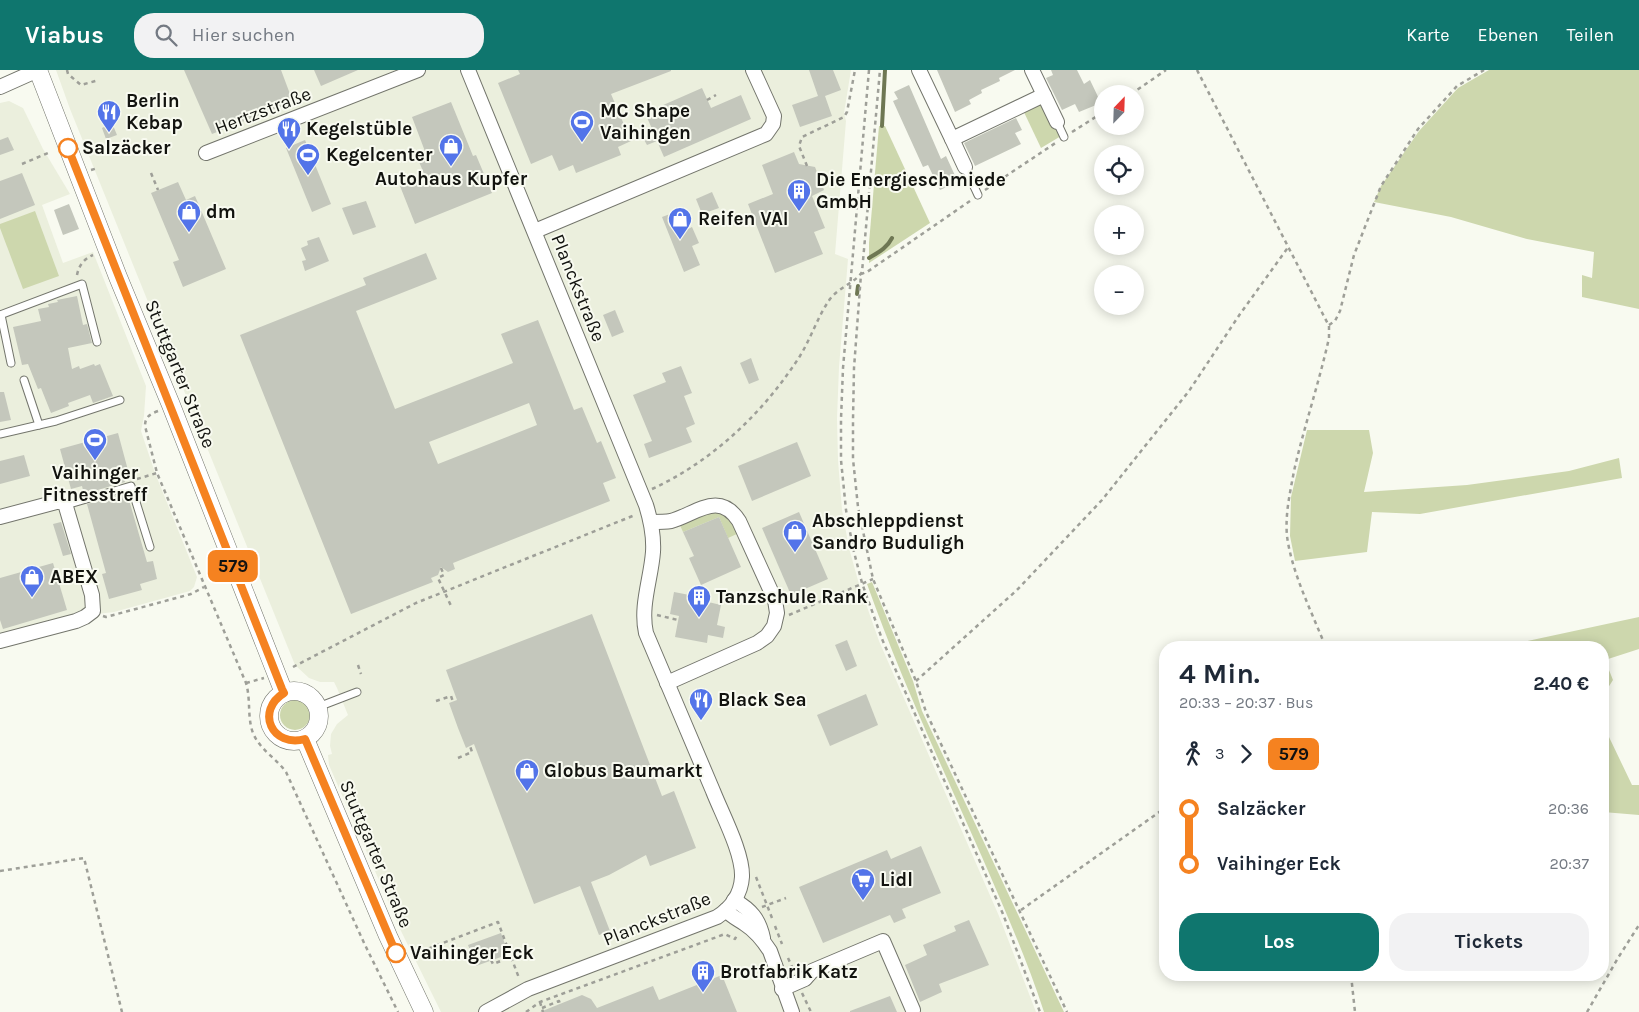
<!DOCTYPE html>
<html lang="de">
<meta charset="utf-8">
<style>
body{margin:0;font-family:Karla,sans-serif;background:#f2f2f3;color:#1f2937;height:100vh;display:flex;flex-direction:column;font-size:19px;white-space:nowrap}
*{box-sizing:border-box;margin:0}
p{font-size:16px;color:#747a83}
.icon{flex:none;width:28px;height:28px;fill:none;stroke:currentColor;stroke-width:2;stroke-linecap:round;stroke-linejoin:round}
.map{position:relative;flex:1;overflow:hidden}
.panel{position:absolute;left:1159px;top:571px;width:450px;height:340px;display:flex;flex-direction:column;background:#fff;border-radius:20px;box-shadow:0 2px 12px #0003}
.panel>*{flex:none}
.badge{padding:0 10px;border-radius:8px;font-size:18px;line-height:32px}
.needle{width:32px;rotate:23deg}
.fabs{position:absolute;left:1094px;top:15px;display:grid;gap:10px}
.fabs a{display:grid;place-items:center;width:50px;height:50px;border-radius:50%;background:#fff;box-shadow:0 2px 12px #0003;font-size:25px}
.map>.badge{position:absolute;translate:-50% -50%;box-shadow:0 0 0 2px #fff}
.legs{display:flex;align-items:center;gap:8px;height:55px;padding:0 20px;font-size:16px}
.legs p{margin-inline-start:auto}
.headline{display:flex;align-items:center;justify-content:space-between;height:85px;padding:0 20px}
h1{font-size:28px;font-weight:700;line-height:38px}
.button{display:flex;gap:10px;margin-top:auto;padding:10px 20px}
.button a{flex:1;height:58px;border-radius:20px;background:#0f766e;color:#fff;font-size:20px;font-weight:700;line-height:58px;text-align:center}
.button a+a{background:#f2f2f3;color:#1f2937}
ul{padding:0 20px;list-style:none}
li{display:flex;align-items:center;gap:18px;height:55px;font-size:19px}
li i{display:grid;place-items:center;width:8px;height:100%;margin:0 6px;background:currentColor}
li i::after{content:'';width:12px;height:12px;margin:-6px;border:4px solid;border-radius:50%;background:#fff}
li p{margin-inline-start:auto}
li:first-child i{background:linear-gradient(#0000 50%,currentColor 0)}
li:last-child i{background:linear-gradient(currentColor 50%,#0000 0)}
header{display:flex;align-items:center;gap:30px;box-sizing:border-box;height:70px;padding:0 25px;background:#0f766e;color:#fff}
header strong{font-size:24px}
nav{display:flex;gap:28px;margin-inline-start:auto;font-size:18px}
.search{width:350px;height:45px;background:#f2f2f3;display:flex;align-items:center;gap:12px;box-sizing:border-box;padding:0 18px;border-radius:20px;color:#747a83;font-size:19px}
.map>svg:first-child{display:block}
</style>
<header>
<strong>Viabus</strong>
<div class="search"><svg class="icon" aria-label="search" viewBox="0 0 24 24"><circle cx="10" cy="10" r="6"/><path d="M15 15l6 6"/></svg>Hier suchen</div>
<nav><a>Karte</a><a>Ebenen</a><a>Teilen</a></nav>
</header>
<div class="map">
<svg width="1639" height="942" viewBox="0 0 1639 942">
<rect width="100%" height="100%" fill="#f8faf0"/>
<g fill="#ebefdd">
<path d="M56,0H851L844,43L846,51L835,184L848,189L839,297L837,349L838,390L842,440L849,478L859,514L879,571L999,846L1036,942H441L401,861L329,695L328,685L332,684L330,676L331,664L337,654L348,645L337,618L334,612H320L309,608L295,595L70,39Z"/>
<path d="M9,31L23,38L43,79L70,124L42,135L63,193L93,182L146,316L144,346L141,361L155,403L197,507L194,517L190,521L114,542L72,547L0,566V33Z"/>
</g>
<g fill="#cdd7ad">
<path d="M1489,0H1639V239L1582,227V205L1592,208L1594,182L1527,169L1451,147L1374,132L1381,116L1419,61L1458,18Z"/>
<path d="M1043,28L1061,66L1041,78L1022,38Z"/>
<path d="M879,56H885L930,153L869,193V173Z"/>
<path d="M35,141L59,206L23,219L0,158V154Z"/>
<path d="M1307,360H1369L1373,383L1364,422L1467,415L1569,401L1619,388L1622,408L1420,444L1372,442L1367,482L1295,491L1290,466L1291,427Z"/>
<path d="M711,440L727,445L739,463L728,468L719,447L683,462L679,453Z"/>
<path d="M872,512L913,611L922,641L1064,942H1044C1027,889 1004,838 982,787C942,697 900,607 867,514Z"/>
<path d="M1639,547V579L1605,590L1613,610L1606,621L1609,667L1632,715H1639V745L1603,742L1602,578L1500,577Z"/>
<circle cx="295" cy="645" r="15"/>
</g>
<g fill="none" stroke-linecap="round" stroke-linejoin="round">
<g stroke="#6e7753" stroke-width="4">
<path d="M882,56L885,0"/>
<path d="M869,188C879,182 887,178 892,168"/>
<path d="M857,224L858,216"/>
</g>
</g>
<g fill="#c4c7bc" fill-rule="evenodd">
<path d="M184,0H281L293,32L212,64Z"/>
<path d="M314,0H358L321,16Z"/>
<path d="M518,0H671V1L611,24L631,71L618,77L621,85L576,103L573,95L559,101L552,85L531,94L498,13L520,4Z"/>
<path d="M809,0H833L841,20L825,26L832,46L800,57L792,35L818,26Z"/>
<path d="M937,0H1015L999,8L1000,11L981,20L982,23L969,30L971,34L955,42Z"/>
<path d="M1051,0H1077L1084,14L1090,10L1101,33L1079,42L1075,34L1062,40L1046,8L1053,5Z"/>
<path d="M909,15L941,89L946,86L958,112L940,120L928,95L923,97L893,31L898,29L894,22Z"/>
<path d="M702,18L711,38L741,25L751,49L664,87L657,71L647,75L642,66L653,61L645,43Z"/>
<path d="M451,32L473,86L476,85L492,123L415,154L400,116L425,106L417,87L426,84L412,47Z"/>
<path d="M1016,48L1022,60L1015,63L1021,74L975,96L964,73Z"/>
<path d="M112,53L117,65L106,69L102,58Z"/>
<path d="M8,67L14,80L0,85V70Z"/>
<path d="M305,70L331,134L312,142L286,78Z"/>
<path d="M794,82L799,94L815,97L824,120L812,126L825,158L814,162L823,184L775,203L748,134L773,124L762,95Z"/>
<path d="M22,103L35,135L0,149V111Z"/>
<path d="M178,112L186,130L195,126L226,199L183,217L173,192L179,190L151,123Z"/>
<path d="M712,122L719,138L702,144L696,129Z"/>
<path d="M366,131L376,157L353,165L342,138Z"/>
<path d="M69,134L79,159L63,165L54,140Z"/>
<path d="M678,141L686,160L692,157L699,173L692,176L700,195L684,202L662,147Z"/>
<path d="M319,167L329,191L305,201L302,191L306,190L301,178L308,175L307,171Z"/>
<path d="M426,183L437,209L356,241L395,339L513,293L501,264L538,250L574,340L582,337L597,373L601,371L616,408L603,413L610,431L453,493L455,499L448,502L441,497L438,505L431,508L433,512L351,544L240,265L366,215L363,208ZM529,333L537,355L438,394L429,372Z"/>
<path d="M77,226L83,255L87,254L92,273L68,278L72,299L79,296L80,299L94,294L95,296L100,294L113,326L93,333L90,325L68,333L69,336L51,343L41,318L38,319L28,294L22,295L13,257L41,251L38,239L49,237L48,234L58,232L57,230Z"/>
<path d="M615,240L624,262L612,267L603,245Z"/>
<path d="M751,288L759,310L749,314L740,293Z"/>
<path d="M681,296L692,323L684,326L695,354L686,358L692,372L649,388L644,374L652,371L633,325L666,312L662,303Z"/>
<path d="M0,322H4L11,350L0,352Z"/>
<path d="M118,363L129,404L123,405L125,412L84,424L82,416L71,419L60,379Z"/>
<path d="M797,372L811,406L752,431L738,396Z"/>
<path d="M24,385L30,406L0,414V391Z"/>
<path d="M127,423L147,492L153,491L157,509L140,514L142,520L109,529L102,504L106,503L87,434Z"/>
<path d="M799,442L828,509L791,525L762,458Z"/>
<path d="M719,447L741,497L701,515L689,488L694,486L683,462Z"/>
<path d="M61,452L71,484L63,486L53,454Z"/>
<path d="M53,493L67,540L3,559L0,550V508Z"/>
<path d="M674,522L705,528L704,531L721,535L717,555L725,557L723,568L708,565L707,573L675,567L679,546L670,544Z"/>
<path d="M592,544L662,726L674,721L696,778L650,796L646,785L609,805L591,812L610,861L599,865L580,816L534,834L474,674L466,678L458,658L449,633L457,630L446,600Z"/>
<path d="M847,570L857,596L846,601L835,575Z"/>
<path d="M866,624L878,655L830,676L817,645Z"/>
<path d="M921,776L941,823L902,839L906,848L894,853L890,845L823,873L799,817L887,780L891,789Z"/>
<path d="M969,850L989,895L939,914L942,922L920,932L905,895L927,885L923,875L956,861L954,856Z"/>
<path d="M501,863L511,891L501,887L476,896L468,875Z"/>
<path d="M722,905L737,942H540L582,925L591,929L597,938L653,916L659,930Z"/>
<path d="M890,926L897,942H850V941Z"/>
</g>
<g fill="none" stroke-linecap="round" stroke-linejoin="round">
<g stroke="#73756c" stroke-width="9">
<g id="service">
<path d="M1057,52L1064,67"/>
<path d="M965,97L978,125"/>
<path d="M0,245L82,214L97,272"/>
<path d="M1,245L11,293"/>
<path d="M24,310L39,355"/>
<path d="M0,364L56,351L120,330"/>
<path d="M66,435L131,416L150,477"/>
<path d="M318,637L357,622"/>
</g>
</g>
<g stroke="#73756c" stroke-width="16">
<g id="minor">
<path d="M468,0L646,435C651,451 654,466 653,482C651,509 640,536 646,563C668,616 691,668 713,721C722,744 743,783 742,807C741,824 731,838 717,847L528,919L486,942"/>
<path d="M919,0L952,69L1044,25"/>
<path d="M1032,0L1057,52"/>
<path d="M0,17L38,0"/>
<path d="M952,69L965,97"/>
<path d="M206,83L418,0"/>
<path d="M535,161L766,64L773,54L774,46L753,0"/>
<path d="M0,447L64,430L92,525L93,541L85,547L76,551L0,571"/>
<path d="M651,452C658,452 665,452 671,451C696,444 719,420 739,451L775,530L777,543L774,556L767,566L757,573L667,613"/>
<path d="M734,830C751,840 759,849 763,868"/>
<path d="M726,840C732,847 738,849 745,854C756,861 763,870 770,881L792,942"/>
<path d="M782,919L805,909L812,901L883,871L913,940"/>
</g>
</g>
<g stroke="#73756c" stroke-width="19">
<g id="tertiary">
<path d="M38,0L118,207L171,335L284,623"/>
<circle cx="294" cy="646" r="25"/>
<path d="M305,669L388,866L424,942"/>
</g>
</g>
<g stroke="#9e9f98" stroke-width="2.5" stroke-dasharray="4 4" stroke-linecap="butt">
<path d="M67,0L68,4L81,15L99,10"/>
<path d="M869,0L843,298L841,349V390L846,440L853,478L862,513L882,569L1003,844L1040,942"/>
<path d="M1197,0L1329,256V268C1319,313 1304,357 1294,401C1290,423 1285,444 1287,466C1292,504 1312,542 1326,578"/>
<path d="M1131,24L1166,0"/>
<path d="M707,30L716,25"/>
<path d="M1072,62L1102,43"/>
<path d="M22,94L48,83"/>
<path d="M807,96L799,76L802,67L844,47L847,42L855,0"/>
<path d="M91,100L98,98"/>
<path d="M151,103L158,120"/>
<path d="M985,120L1057,72"/>
<path d="M970,131L867,202L861,204L854,298L853,350V389L858,437L873,509L916,611L926,642L1067,942"/>
<path d="M77,205C79,195 84,189 93,185"/>
<path d="M1329,255L1335,251L1340,241L1354,185L1381,116L1418,59L1457,16L1484,0"/>
<path d="M158,341C150,344 145,347 145,356L157,403L246,613C251,630 247,647 253,663C260,680 276,688 286,702L365,875L398,942"/>
<path d="M137,409L157,403"/>
<path d="M652,419C713,391 764,342 800,286C811,268 818,246 830,229C839,217 855,213 862,202L880,0"/>
<path d="M441,498L444,505L438,508L452,538"/>
<path d="M657,545L678,550"/>
<path d="M789,545L873,509"/>
<path d="M103,546L106,547L191,524L204,517"/>
<path d="M358,595L361,604"/>
<path d="M293,597L416,533L635,445"/>
<path d="M916,611L1017,520L1102,430L1189,321L1240,244L1289,176"/>
<path d="M246,613L264,608"/>
<path d="M436,631L451,626L453,632"/>
<path d="M458,688L472,682L470,676"/>
<path d="M0,801L84,788L122,942"/>
<path d="M756,807L772,848"/>
<path d="M762,837L786,828"/>
<path d="M1021,840L1165,738"/>
<path d="M775,856L782,874"/>
<path d="M414,884L498,852L511,887"/>
<path d="M788,888L794,901"/>
<path d="M491,890L493,894L511,887L519,908"/>
<path d="M1351,905L1355,942"/>
<path d="M802,923L811,942"/>
<path d="M540,932L543,942"/>
<path d="M542,938L559,931L560,934"/>
<path d="M526,942L540,932L725,864L735,869L737,865"/>
<path d="M1587,942L1618,888L1639,855"/>
</g>
<use href="#service" stroke="#fff" stroke-width="7"/>
<use href="#minor" stroke="#fff" stroke-width="14"/>
<use href="#tertiary" stroke="#fff" stroke-width="18"/>
</g>
<g fill="none" stroke-linecap="round" stroke-linejoin="round">
<g stroke="#fff" stroke-width="11">
<path id="line-1" d="M68,78L282,619L284,623C255,641 272,678 305,669L396,883"/>
</g>
<use href="#line-1" stroke="#f58220" stroke-width="8"/>
</g>
<defs>
<g id="restaurant-pin" transform="scale(1.25)"><path d="M0 17L-7.5 6A9.5 9.5 0 1 1 7.5 6Z" fill="#5374e9" stroke="#f8faf0"/><path d="M-5-6h1v4h1v-4h1v4h1v-4h1v5L-1.5 .5V6h-2V.5L-5-1ZM5-6V6H3V1.5H1.5Q1.5-4 5-6Z" fill="#fff"/></g>
<g id="stadium-pin" transform="scale(1.25)"><path d="M0 17L-7.5 6A9.5 9.5 0 1 1 7.5 6Z" fill="#5374e9" stroke="#f8faf0"/><path d="M0-5a6.5 5 0 1 0 0 10a6.5 5 0 1 0 0-10ZM-3.5-1.8h7v3.6h-7Z" fill="#fff"/></g>
<g id="shop-pin" transform="scale(1.25)"><path d="M0 17L-7.5 6A9.5 9.5 0 1 1 7.5 6Z" fill="#5374e9" stroke="#f8faf0"/><path d="M-5-2.5h2.3a2.7 3.5 0 0 1 5.4 0H5L5.5 6h-11ZM-1.5-2.5h3a1.5 2.3 0 0 0-3 0Z" fill="#fff"/></g>
<g id="building-pin" transform="scale(1.25)"><path d="M0 17L-7.5 6A9.5 9.5 0 1 1 7.5 6Z" fill="#5374e9" stroke="#f8faf0"/><path d="M-4-6H4V6H1V3H-1V6H-4ZM-2.5-4.3h1.7v1.8h-1.7ZM.8-4.3h1.7v1.8H.8ZM-2.5-1h1.7V.8h-1.7ZM.8-1h1.7V.8H.8Z" fill="#fff"/></g>
<g id="supermarket-pin" transform="scale(1.25)"><path d="M0 17L-7.5 6A9.5 9.5 0 1 1 7.5 6Z" fill="#5374e9" stroke="#f8faf0"/><path d="M-6-5.5h2.5l.6 2H6L4.5 2H-2.5L-4.4-4H-6ZM-1.5 3.2a1.3 1.3 0 1 0 .1 0ZM3 3.2a1.3 1.3 0 1 0 .1 0Z" fill="#fff"/></g>
</defs>
<g fill-rule="evenodd">
<use href="#restaurant-pin" x="109" y="42"/>
<use href="#stadium-pin" x="582" y="52"/>
<use href="#restaurant-pin" x="289" y="59"/>
<use href="#shop-pin" x="451" y="76"/>
<use href="#stadium-pin" x="308" y="85"/>
<use href="#building-pin" x="799" y="121"/>
<use href="#shop-pin" x="189" y="142"/>
<use href="#shop-pin" x="680" y="149"/>
<use href="#stadium-pin" x="95" y="370"/>
<use href="#shop-pin" x="795" y="462"/>
<use href="#shop-pin" x="32" y="507"/>
<use href="#building-pin" x="699" y="527"/>
<use href="#restaurant-pin" x="701" y="630"/>
<use href="#shop-pin" x="527" y="701"/>
<use href="#supermarket-pin" x="863" y="810"/>
<use href="#building-pin" x="703" y="902"/>
</g>
<g fill="#fff" stroke="#f58220" stroke-width="2.5">
<circle cx="68" cy="78" r="9"/>
<circle cx="396" cy="883" r="9"/>
</g>
<g text-anchor="middle" dominant-baseline="central" stroke-width="4" stroke-linejoin="round" paint-order="stroke">
<g font-size="19" font-weight="bold" fill="#12130f" stroke="#f8faf0" text-anchor="start">
<text x="126" y="31">Berlin<tspan x="126" dy="22">Kebap</tspan></text>
<text x="600" y="41">MC Shape<tspan x="600" dy="22">Vaihingen</tspan></text>
<text x="306" y="59">Kegelstüble</text>
<text x="326" y="85">Kegelcenter</text>
<text x="451" y="109" text-anchor="middle">Autohaus Kupfer</text>
<text x="816" y="110">Die Energieschmiede<tspan x="816" dy="22">GmbH</tspan></text>
<text x="206" y="142">dm</text>
<text x="698" y="149">Reifen VAI</text>
<text x="95" y="403" text-anchor="middle">Vaihinger<tspan x="95" dy="22">Fitnesstreff</tspan></text>
<text x="812" y="451">Abschleppdienst<tspan x="812" dy="22">Sandro Buduligh</tspan></text>
<text x="50" y="507">ABEX</text>
<text x="716" y="527">Tanzschule Rank</text>
<text x="718" y="630">Black Sea</text>
<text x="544" y="701">Globus Baumarkt</text>
<text x="880" y="810">Lidl</text>
<text x="720" y="902">Brotfabrik Katz</text>
</g>
<g font-size="19" fill="#12130f" stroke="#f8faf0">
<text transform="translate(263 41) rotate(-21)">Hertzstraße</text>
<text transform="translate(578 218) rotate(68)">Planckstraße</text>
<text transform="translate(180 304) rotate(68)">Stuttgarter Straße</text>
<text transform="translate(376 784) rotate(67)">Stuttgarter Straße</text>
<text transform="translate(657 849) rotate(-22)">Planckstraße</text>
</g>
<g font-size="19" font-weight="bold" fill="#12130f" stroke="#f8faf0" text-anchor="start">
<text x="82" y="78">Salzäcker</text>
<text x="410" y="883">Vaihinger Eck</text>
</g>
</g>
</svg>
<div class="fabs">
<a><svg class="needle" viewBox="-14 -14 28 28"><path d="M0-13l5 13h-10z" fill="#e53935"/><path d="M0 13l5-13h-10z" fill="#747a83"/></svg></a>
<a><svg class="icon" aria-label="locate" viewBox="0 0 24 24"><circle cx="12" cy="12" r="6"/><path d="M12 2v4M12 18v4M2 12h4M18 12h4"/></svg></a>
<a>+</a>
<a>−</a>
</div>
<b class="badge" style="left:233px;top:496px;background:#f58220;color:#111">579</b>
<section class="panel">
<div class="headline"><div><h1>4 Min.</h1><p>20:33 – 20:37 · Bus</p></div><b>2.40 €</b></div>
<div class="legs"><svg class="icon" aria-label="walk" viewBox="0 0 24 24"><circle cx="13" cy="4" r="2"/><path d="M13 8l-2 6 4 7M11 14l-3 7M7 12l3-4h3l4 4"/></svg>3<svg class="icon" aria-label="forward" viewBox="0 0 24 24"><path d="M9 5l7 7-7 7"/></svg><b class="badge" style="background:#f58220;color:#111">579</b></div>
<ul>
<li><i style="color:#f58220"></i><b>Salzäcker</b><p>20:36</p></li>
<li><i style="color:#f58220"></i><b>Vaihinger Eck</b><p>20:37</p></li>
</ul>
<div class="button"><a>Los</a><a>Tickets</a></div>
</section>
</div>
